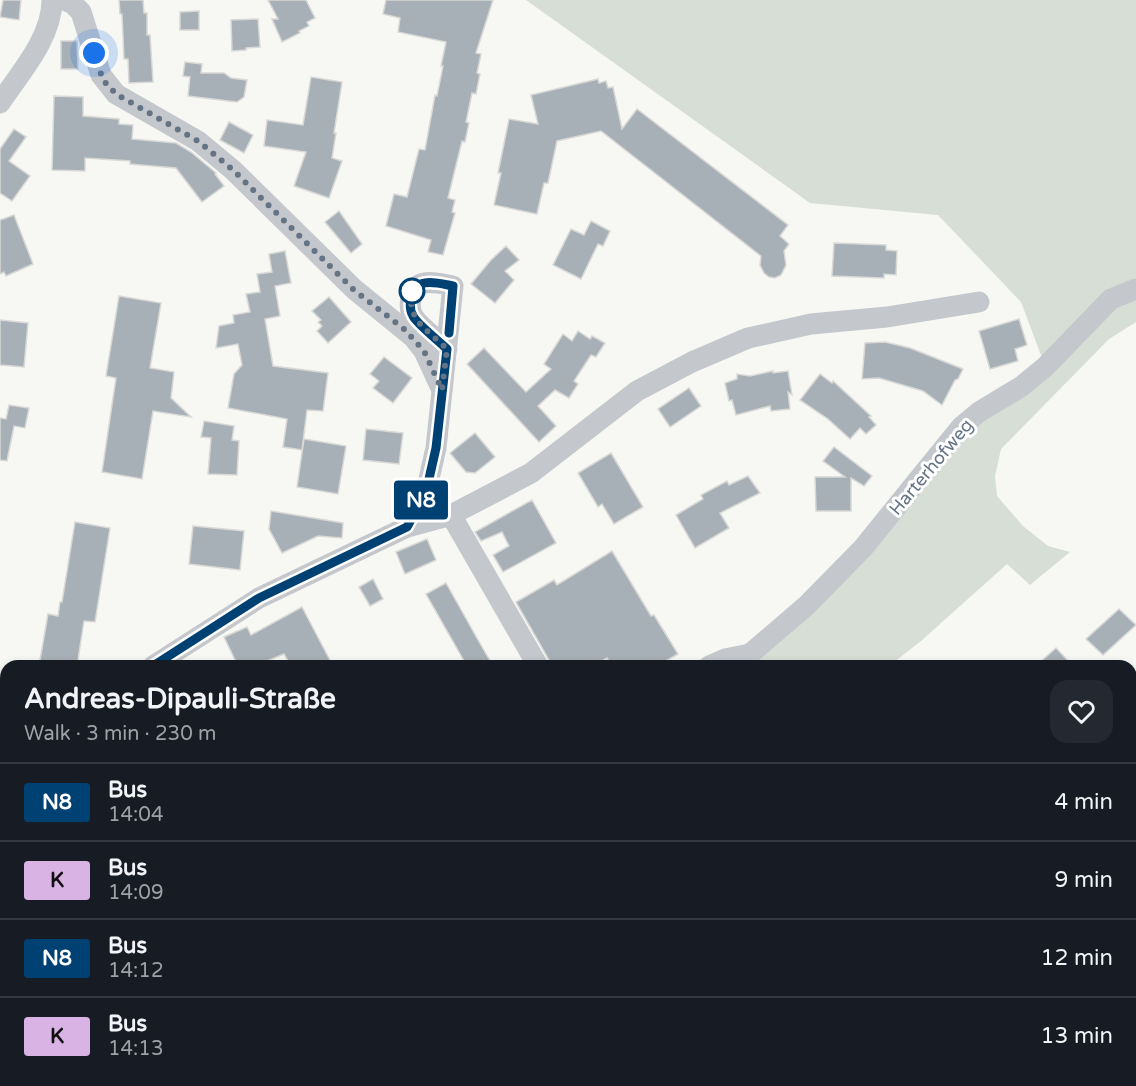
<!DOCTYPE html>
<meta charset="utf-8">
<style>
body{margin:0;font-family:"Varela Round",sans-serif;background:#242831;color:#f1f3f6;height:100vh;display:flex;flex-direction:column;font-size:22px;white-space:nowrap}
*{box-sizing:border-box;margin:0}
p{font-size:20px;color:#9ea1a6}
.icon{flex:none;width:33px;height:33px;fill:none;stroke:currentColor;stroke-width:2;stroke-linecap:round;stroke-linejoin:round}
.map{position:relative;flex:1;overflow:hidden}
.drawer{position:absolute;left:0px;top:660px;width:1137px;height:426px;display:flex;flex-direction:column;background:#171b24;border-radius:18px 18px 0 0;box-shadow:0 3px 9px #0003}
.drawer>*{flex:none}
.badge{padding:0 12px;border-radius:4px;font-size:21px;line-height:39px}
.you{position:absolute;width:30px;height:30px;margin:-15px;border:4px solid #fff;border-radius:50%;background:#1a73e8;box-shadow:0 0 0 9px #1a73e833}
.map>.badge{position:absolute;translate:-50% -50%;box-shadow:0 0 0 3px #fff}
.round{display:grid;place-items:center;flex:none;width:63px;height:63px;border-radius:18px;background:#242831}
.headline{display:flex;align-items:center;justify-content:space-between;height:102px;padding:0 24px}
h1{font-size:28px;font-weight:700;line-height:45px}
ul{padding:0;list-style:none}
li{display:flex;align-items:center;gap:18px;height:78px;padding:0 24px;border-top:2px solid #363941}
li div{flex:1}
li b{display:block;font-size:22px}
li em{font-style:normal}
li .badge{min-width:66px;font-weight:700;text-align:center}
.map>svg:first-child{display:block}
</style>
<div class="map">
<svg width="1136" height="1086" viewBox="0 0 1136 1086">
<rect width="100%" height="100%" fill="#f7f7f4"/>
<g fill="#d7ded5">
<path d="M526,0H1136V322L1109,339L1001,449L995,476L997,496L1023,526L1048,546L1070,552L1030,585L1007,564L921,641L889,666H743L923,475L1045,366L1021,302L938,215L810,203Z"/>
<path d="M1131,1061H1136V1086H848L856,1080H1131Z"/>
</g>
<g fill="#a8b0b7" stroke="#d8d8d6" stroke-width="1.5">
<path d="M3,0H21L19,20L0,17Z"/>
<path d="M119,0H143L144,13H147V35H150L153,82L129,83L128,59H124L122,14H120Z"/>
<path d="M268,0H306L315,18L307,22L309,26L299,31L300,33L282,42L272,19H278Z"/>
<path d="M386,0H493L476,53L481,54L477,73L480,74L476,94L472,93L466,122L469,123L465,142L462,141L448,198L455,200L452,212L455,213L443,255L428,252L431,240L386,226L394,194L407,197L419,149L425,150L435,95L437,96L443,66H441L446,42L398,32L400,18L383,14Z"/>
<path d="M199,11V30H180V12Z"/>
<path d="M258,19L260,47L246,48V50L232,51L231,20Z"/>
<path d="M61,41H77L78,69H61Z"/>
<path d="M185,62L202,64L201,73H224L231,78L247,80L244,97L237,102L188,96L190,77L183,76Z"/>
<path d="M311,77L342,82L334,133H336L332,158L342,161L329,198L294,186L306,152L264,146L267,120L303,125Z"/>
<path d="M598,79L599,83L606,81L608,88L613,87L622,129L637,109L788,225L780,236L789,244L784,251L786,265L781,275L775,278L769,277L764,273L760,265L761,256L601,131L557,141L548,183H544L537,214L494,205L501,173H498L509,119L538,124L531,95Z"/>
<path d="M54,96L83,97V116L119,119V124L133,125L132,139L176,143L191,152L216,173L215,174L224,186L202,202L176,168L130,164V161L85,158V171L52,170Z"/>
<path d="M229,122L253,135L244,153L220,140Z"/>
<path d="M14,129L26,137L9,161L30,176L12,201L0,193V149Z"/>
<path d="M339,211L362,244L351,253L325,222Z"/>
<path d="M14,215L33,264L6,276L4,272L0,274V220Z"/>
<path d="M591,221L610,231L603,246L598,244L581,279L553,265L571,229L584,235Z"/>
<path d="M834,243L886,245V250L897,251L896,275L884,274V278L832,276Z"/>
<path d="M506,246L519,260L505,271L514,280L495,303L471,284L491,260Z"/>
<path d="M285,251L291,283L275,286L280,316L265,319L273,366L328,373L323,411L307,410L302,450L283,447L287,419L228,408L234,374L242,365L238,344L216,348L219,326L234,323L233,315L250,312L246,294L260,292L257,274L272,272L269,254Z"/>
<path d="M119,296L161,303L150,368L174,372L171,398L191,417L153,411L142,479L102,472L116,378L106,376Z"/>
<path d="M329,297L351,322L328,343L317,331L322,326L318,322L321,320L312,311Z"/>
<path d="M1019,319L1027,345L1015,349L1018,361L990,369L979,331Z"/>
<path d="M0,320L28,323L24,367L0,365Z"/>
<path d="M578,331L590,339L592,336L605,343L596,357L591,355L574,381L578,384L569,398L555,390L538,406L556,426L539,442L467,364L484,348L526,392L551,369L544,364L563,334L572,341Z"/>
<path d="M885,342L910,348L963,369L958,379L955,380L942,405L923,391L879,378L862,379L865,343Z"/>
<path d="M384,357L412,378L393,403L373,388L379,381L370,374Z"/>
<path d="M773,371V373L788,371L792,395L788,392L790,409L771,411L770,406L736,415L732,400L729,401L725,383L737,379V374L750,376Z"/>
<path d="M820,374L832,383L833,381L871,416L869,417L876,425L866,434L860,428L850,439L828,419L800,400Z"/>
<path d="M689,388L701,406L670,427L658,409Z"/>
<path d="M9,405L29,408L25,428L14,426L7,461L0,460V418L6,419Z"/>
<path d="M204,421L234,426L232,440L239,441L237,475L208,474L211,438L201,437Z"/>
<path d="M366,429L403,433L399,464L363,460Z"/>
<path d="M475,433L495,457L475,473L466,472L450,453Z"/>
<path d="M304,439L346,446L338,494L297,487Z"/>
<path d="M834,447L872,476L864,486L851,478V511H816L815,477H845L823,461Z"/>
<path d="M611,453L643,507L614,524L602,504L598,507L578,473Z"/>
<path d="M748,476L760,493L720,513L729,528L695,548L676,515L703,499L701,495L727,481L729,485Z"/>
<path d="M532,500L556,543L503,572L493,555L509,546L502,532L481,541L475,532Z"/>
<path d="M271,511L343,523L342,538L318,536L282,553L269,529Z"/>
<path d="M75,522L110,528L95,622L84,621L77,666H39L48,614L58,616L60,602H62Z"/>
<path d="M193,526L244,531L240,570L189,564Z"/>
<path d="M427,539L436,560L405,574L396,552Z"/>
<path d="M612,551L651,616L654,615L678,654L657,666H612L607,658L593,666H551L549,660L516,602L554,580L557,585Z"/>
<path d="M373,579L383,599L370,606L359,587Z"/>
<path d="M446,583L478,640L493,666H467L426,594Z"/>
<path d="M302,607L333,666H291L284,654L255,666H238L224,637L247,627L251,635Z"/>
<path d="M1119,609L1136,625L1103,655L1086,639Z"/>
<path d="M1056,648L1073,666H1036Z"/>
</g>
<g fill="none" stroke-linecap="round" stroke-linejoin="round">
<g stroke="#c4c7cb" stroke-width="21">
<path d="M65,0L73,4L81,12L101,75L116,94L198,141L233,170L354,289L413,337L424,351L442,390"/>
<path d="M0,103C20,73 52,38 52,0"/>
<path d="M451,515L538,666"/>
<path d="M407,527L426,492L436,448L453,286C437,283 415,276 411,298C410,303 410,311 413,316C417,324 439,341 447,349"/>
<path d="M153,666L259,598L407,527L451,515L531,473L637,391L692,362L748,338L811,324L887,317L979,302"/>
<path d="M709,666L725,659L750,654"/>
<path d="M743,666L750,654L806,606L863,548L961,427L979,412L1022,386L1045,367L1111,299L1136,289"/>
<path d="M0,796L6,790"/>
<path d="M0,888L6,889"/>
<path d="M342,1086L347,1080"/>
</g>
</g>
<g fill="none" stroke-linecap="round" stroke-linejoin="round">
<g stroke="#fff" stroke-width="14">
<path id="line" d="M153,666L259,598L407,527L426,492L436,448L447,349C439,341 417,324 413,316C410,311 410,303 411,298C415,276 437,283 453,286L449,333"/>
</g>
<use href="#line" stroke="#004173" stroke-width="9"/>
<path stroke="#657485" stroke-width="6" stroke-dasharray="0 10.8" d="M94,53L103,80L116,94L198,141L233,170L354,290L404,329L424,351L442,390L447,349C428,330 406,320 412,291"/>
</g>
<circle fill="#fff" stroke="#004173" stroke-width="3" cx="412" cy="291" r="12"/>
<g text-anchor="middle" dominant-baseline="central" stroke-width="6" stroke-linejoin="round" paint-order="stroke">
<g font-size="18" fill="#657485" stroke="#fff">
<text transform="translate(931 467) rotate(-50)">Harterhofweg</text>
</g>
</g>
</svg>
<div class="you" style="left:94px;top:53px"></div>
<b class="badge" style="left:421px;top:500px;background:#004173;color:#fff">N8</b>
<section class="drawer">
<div class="headline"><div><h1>Andreas-Dipauli-Straße</h1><p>Walk · 3 min · 230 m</p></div><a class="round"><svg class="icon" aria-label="heart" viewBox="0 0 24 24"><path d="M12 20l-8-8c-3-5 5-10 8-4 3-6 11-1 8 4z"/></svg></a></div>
<ul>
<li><span class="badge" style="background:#004173;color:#fff">N8</span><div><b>Bus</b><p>14:04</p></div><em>4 min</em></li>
<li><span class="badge" style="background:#dab3e5;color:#111">K</span><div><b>Bus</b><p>14:09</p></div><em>9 min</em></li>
<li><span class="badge" style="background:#004173;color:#fff">N8</span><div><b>Bus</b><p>14:12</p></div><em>12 min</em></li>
<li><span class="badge" style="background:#dab3e5;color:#111">K</span><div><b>Bus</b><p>14:13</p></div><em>13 min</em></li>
</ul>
</section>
</div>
